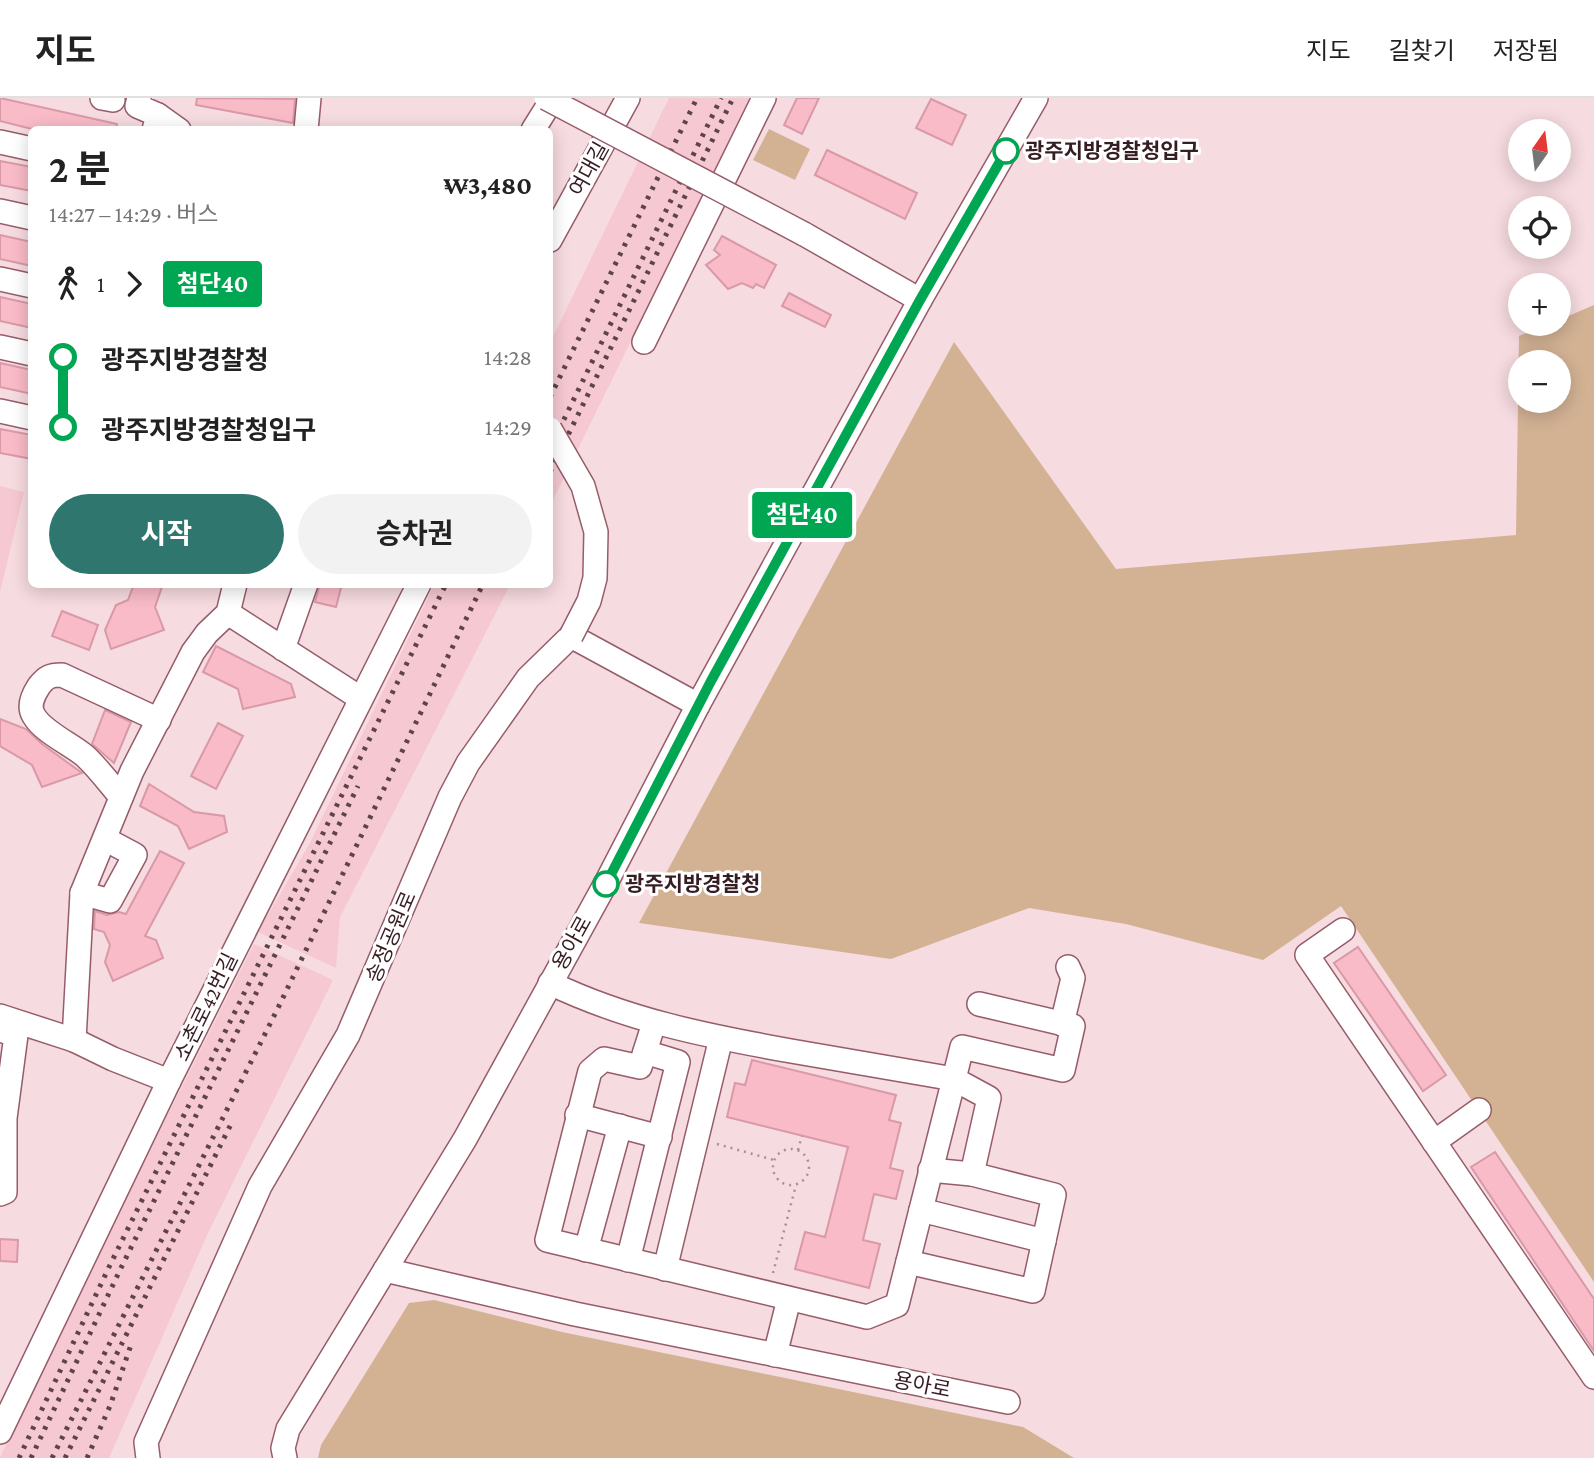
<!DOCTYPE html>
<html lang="ko">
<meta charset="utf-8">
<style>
body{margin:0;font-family:"Crimson Pro","Noto Sans KR",serif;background:#f2f2f2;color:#222;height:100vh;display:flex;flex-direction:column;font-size:26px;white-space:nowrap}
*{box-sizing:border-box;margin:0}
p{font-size:23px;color:#767676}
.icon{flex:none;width:38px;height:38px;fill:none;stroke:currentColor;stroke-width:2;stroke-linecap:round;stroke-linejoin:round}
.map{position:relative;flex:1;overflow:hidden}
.panel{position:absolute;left:28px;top:28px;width:525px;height:462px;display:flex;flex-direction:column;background:#fff;border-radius:10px;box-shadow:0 4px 18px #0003}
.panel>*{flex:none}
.badge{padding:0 14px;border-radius:5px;font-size:24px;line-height:46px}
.needle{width:46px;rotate:14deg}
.buttons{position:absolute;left:1508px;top:21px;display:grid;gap:14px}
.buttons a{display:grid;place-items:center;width:63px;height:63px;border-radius:50%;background:#fff;box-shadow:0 4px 18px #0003;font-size:35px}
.map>.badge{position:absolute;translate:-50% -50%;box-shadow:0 0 0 4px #fff}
.legs{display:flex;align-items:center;gap:10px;height:77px;padding:0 21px;font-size:23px}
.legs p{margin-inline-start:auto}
.summary{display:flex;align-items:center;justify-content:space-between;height:119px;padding:0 21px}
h1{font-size:38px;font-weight:700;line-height:52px}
.button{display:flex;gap:14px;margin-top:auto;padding:14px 21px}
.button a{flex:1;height:80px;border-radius:42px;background:#2f776e;color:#fff;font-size:28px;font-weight:700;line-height:80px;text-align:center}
.button a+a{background:#f2f2f2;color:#222}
ul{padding:0 21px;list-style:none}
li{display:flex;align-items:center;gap:24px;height:70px;font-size:26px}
li i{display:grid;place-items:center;width:10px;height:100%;margin:0 9px;background:currentColor}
li i::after{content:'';width:18px;height:18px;margin:-9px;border:5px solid;border-radius:50%;background:#fff}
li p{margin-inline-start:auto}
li:first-child i{background:linear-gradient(#0000 50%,currentColor 0)}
li:last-child i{background:linear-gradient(currentColor 50%,#0000 0)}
header{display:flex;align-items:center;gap:42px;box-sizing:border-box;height:98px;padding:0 35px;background:#fff;border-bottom:2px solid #e0e0e0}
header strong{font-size:33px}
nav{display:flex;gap:38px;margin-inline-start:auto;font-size:24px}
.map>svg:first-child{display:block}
</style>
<header>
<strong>지도</strong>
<nav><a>지도</a><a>길찾기</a><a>저장됨</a></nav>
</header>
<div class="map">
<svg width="1594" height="1360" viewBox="0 0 1594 1360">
<rect width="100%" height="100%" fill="#f6dbe0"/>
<g fill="#f6c8d1">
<path d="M669,0H750L550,408V245Z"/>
<path d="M0,388L24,394L0,494Z"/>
<path d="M434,487H510L340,819L336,870L258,834L310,745Z"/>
<path d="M254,846L333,882L208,1135L109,1360H0L59,1232Z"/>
</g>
<g fill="#d3b294" fill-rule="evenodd">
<path d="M769,31L810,51L795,82L753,62Z"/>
<path d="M1594,207V1184L1341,808L1263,862L1126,826L1029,810L891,861L639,825L954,244L1116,471L1516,437L1519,238L1549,226H1559V222ZM1521,264H1559V303H1521Z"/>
<path d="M434,1202L562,1234L1023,1329L1074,1360H318L321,1347L409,1205Z"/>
</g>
<g fill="#f9bbc8" stroke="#d999a7" stroke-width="2">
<path d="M0,0L117,26L116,32H36L0,23Z"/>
<path d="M197,0L295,1L293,25L196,7Z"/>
<path d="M797,0H819L802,36L784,27Z"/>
<path d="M931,1L966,17L952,47L916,30Z"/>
<path d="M827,52L917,95L905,121L815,77Z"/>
<path d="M0,63L32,69V93L0,87Z"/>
<path d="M0,137L32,144V168L0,161Z"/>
<path d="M722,138L776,167L764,190L756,186L753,190L742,185L728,191L706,167L720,157L714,152Z"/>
<path d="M789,195L831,217L825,229L782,208Z"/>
<path d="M0,199L32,206V230L0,223Z"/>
<path d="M0,265L32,272V296L0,289Z"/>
<path d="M0,331L32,337V361L0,355Z"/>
<path d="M134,486H163L155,509L164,532L111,551L105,532L116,507L128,502Z"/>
<path d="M320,486H342L336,509L315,504Z"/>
<path d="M62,513L98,527L89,552L52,538Z"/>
<path d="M216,548L291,586L295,599L243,611L238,591L203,574Z"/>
<path d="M105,612L131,624L114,665L92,646Z"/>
<path d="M0,621L26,631L42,646L82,675L42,689L32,667L0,648Z"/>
<path d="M218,625L243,638L216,691L191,678Z"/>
<path d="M149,686L194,714L224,718L227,734L189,751L178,728L140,708Z"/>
<path d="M160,753L184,765L145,838L156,842L163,860L113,883L105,864L110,847L104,834L94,831L95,813L107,817L119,814L126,816Z"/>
<path d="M1358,849L1446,977L1423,993L1334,865Z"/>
<path d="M752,962L896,997L889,1022L901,1025L890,1070L903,1073L896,1101L874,1096L863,1142L880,1146L869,1190L795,1171L805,1134L825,1139L848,1049L727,1019L735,985L745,987Z"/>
<path d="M1495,1054L1594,1201V1253L1471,1069Z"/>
<path d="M0,1141L18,1142L17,1164L0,1163Z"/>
</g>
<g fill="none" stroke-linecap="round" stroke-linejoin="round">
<g stroke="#975c6a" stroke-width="26">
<g id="minor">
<path d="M102,0L113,2"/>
<path d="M139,0L137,8L158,17L154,32"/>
<path d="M158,17L179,32"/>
<path d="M306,32L309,0"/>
<path d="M533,32L553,0"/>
<path d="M0,44L32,51"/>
<path d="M0,113L32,120"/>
<path d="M804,136L920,202"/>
<path d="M550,142L628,0"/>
<path d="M0,181L32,188"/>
<path d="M644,244L764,0"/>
<path d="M0,249L32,256"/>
<path d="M0,313L32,320"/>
<path d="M228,515L360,600"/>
<path d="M283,551L306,486"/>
<path d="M121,699C109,685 98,670 85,658C71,646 43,634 34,618C28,609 33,597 39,588C46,579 50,577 62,577L159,622"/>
<path d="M82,795L110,803L135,757L105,741"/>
<path d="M1343,832L1307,857L1594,1279"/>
<path d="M550,885C627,922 707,938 791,953C845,962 900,972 954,981L897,1207L867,1219L547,1142L590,973L604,961L640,969L654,925"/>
<path d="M0,918L74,942L113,961L169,983"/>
<path d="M1062,926L1073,880L1068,869"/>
<path d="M0,932L16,937L5,1020V1094L0,1096"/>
<path d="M74,942L82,795L132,673L193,554L207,535L228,515L235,486"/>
<path d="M577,1017L660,1039"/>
<path d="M1434,1044L1479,1012"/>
<path d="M972,1076L989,1000L954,981L962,949L1063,972L1073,928L979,906"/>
<path d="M921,1112L1044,1143"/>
<path d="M586,1152L620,1028"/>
<path d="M628,1162L678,964L645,954"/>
<path d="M908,1164L1033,1193L1054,1097L972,1076L930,1072"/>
<path d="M665,1171L721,940"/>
<path d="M385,1172L575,1216L1008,1304"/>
<path d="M775,1257L789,1201"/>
<path d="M0,1334L169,983L419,486"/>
<path d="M148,1360L146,1344L260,1088L348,937L450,699L468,665L528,580L571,538L698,607"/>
<path d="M285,1360L283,1350L288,1331L465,1041L607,783L698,607L920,202L1036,0"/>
</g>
</g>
<g stroke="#a98f95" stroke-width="2.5" stroke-dasharray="2 5" stroke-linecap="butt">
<path d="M717,1046L774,1062"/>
<circle cx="791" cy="1069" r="18"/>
<path d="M798,1052L802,1038"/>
<path d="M773,1175L796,1087"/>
</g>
<use href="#minor" stroke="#fff" stroke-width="23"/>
<g stroke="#5e444a" stroke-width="5" stroke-dasharray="3.5 7" stroke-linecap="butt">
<path d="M550,299L697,0"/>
<path d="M550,350L721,0"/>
<path d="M550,374L733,0"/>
<path d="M19,1360L110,1167L446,486"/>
<path d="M31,1360L120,1172L358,688"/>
<path d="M52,1360L277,912L483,486"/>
<path d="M65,1360L232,1024"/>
<path d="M87,1360L110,1308L132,1244"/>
</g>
<g stroke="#975c6a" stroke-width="26" stroke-linecap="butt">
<g id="minor-bridge">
<path d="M546,0L804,136"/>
<path d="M550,331L583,388L596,434L595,480L589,503L571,538"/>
</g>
</g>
<use href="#minor-bridge" stroke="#fff" stroke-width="23"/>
</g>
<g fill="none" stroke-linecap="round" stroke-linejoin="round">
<g stroke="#fff" stroke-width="16">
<path id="line-1" d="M606,786L711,583L920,202L1006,53"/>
</g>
<use href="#line-1" stroke="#00a651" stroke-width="10"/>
</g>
<g fill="#fff" stroke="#00a651" stroke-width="3.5">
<circle cx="1006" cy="53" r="12"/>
<circle cx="606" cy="786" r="12"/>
</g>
<g text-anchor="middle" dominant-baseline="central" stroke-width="6" stroke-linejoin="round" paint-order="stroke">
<g font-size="21" font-weight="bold" fill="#361d23" stroke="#fff" text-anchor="start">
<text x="1025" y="53">광주지방경찰청입구</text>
<text x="625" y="786">광주지방경찰청</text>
</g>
<g font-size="21" fill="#361d23" stroke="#fff">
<text transform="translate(589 71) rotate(-61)">여대길</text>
<text transform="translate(391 839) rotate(-67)">송정공원로</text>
<text transform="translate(572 845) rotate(-61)">용아로</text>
<text transform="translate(206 909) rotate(-64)">소촌로42번길</text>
<text transform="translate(922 1287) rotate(11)">용아로</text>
</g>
</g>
</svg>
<div class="buttons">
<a><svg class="needle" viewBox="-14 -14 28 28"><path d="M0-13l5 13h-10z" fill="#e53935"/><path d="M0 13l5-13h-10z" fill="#767676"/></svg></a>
<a><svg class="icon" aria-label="locate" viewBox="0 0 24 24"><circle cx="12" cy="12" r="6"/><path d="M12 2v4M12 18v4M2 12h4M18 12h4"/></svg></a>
<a>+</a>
<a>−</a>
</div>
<b class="badge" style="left:802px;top:417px;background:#00a651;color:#fff">첨단40</b>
<section class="panel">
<div class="summary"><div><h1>2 분</h1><p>14:27 – 14:29 · 버스</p></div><b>₩3,480</b></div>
<div class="legs"><svg class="icon" aria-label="walk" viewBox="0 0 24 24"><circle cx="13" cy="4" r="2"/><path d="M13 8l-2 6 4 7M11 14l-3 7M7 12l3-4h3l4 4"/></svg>1<svg class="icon" aria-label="forward" viewBox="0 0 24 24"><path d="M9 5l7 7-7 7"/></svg><b class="badge" style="background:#00a651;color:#fff">첨단40</b></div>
<ul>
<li><i style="color:#00a651"></i><b>광주지방경찰청</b><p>14:28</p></li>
<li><i style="color:#00a651"></i><b>광주지방경찰청입구</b><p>14:29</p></li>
</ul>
<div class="button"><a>시작</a><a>승차권</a></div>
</section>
</div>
